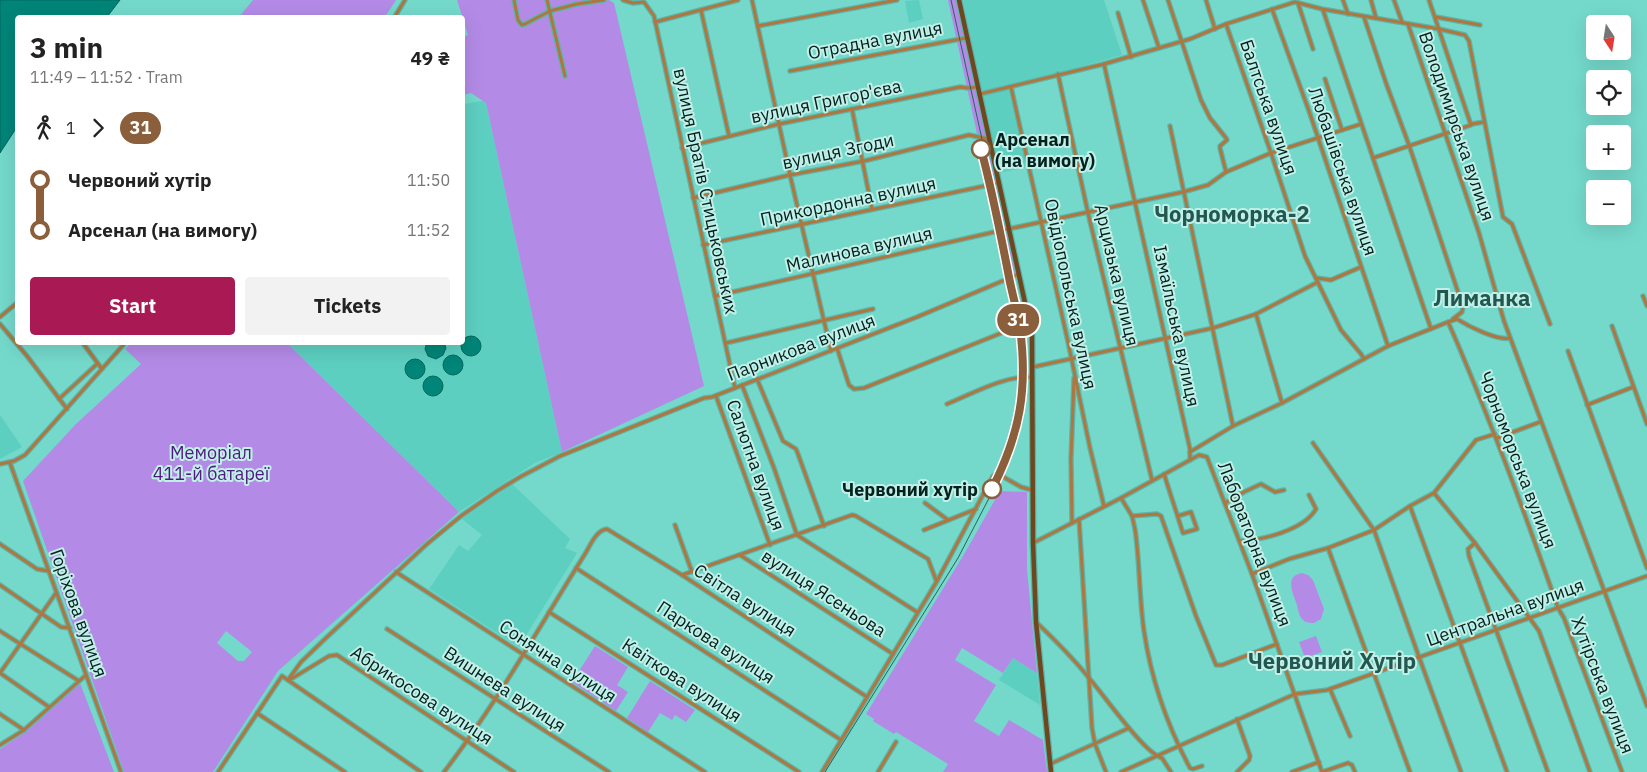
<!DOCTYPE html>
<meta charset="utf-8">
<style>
body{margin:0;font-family:"IBM Plex Sans",sans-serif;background:#f2f2f2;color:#222;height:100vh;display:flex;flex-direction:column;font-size:19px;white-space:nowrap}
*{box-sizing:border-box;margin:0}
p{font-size:16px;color:#767676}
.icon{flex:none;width:28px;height:28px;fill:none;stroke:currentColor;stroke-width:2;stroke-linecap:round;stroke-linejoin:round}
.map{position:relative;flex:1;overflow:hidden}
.panel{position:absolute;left:15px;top:15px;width:450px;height:330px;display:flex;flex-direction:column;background:#fff;border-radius:5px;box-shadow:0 5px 20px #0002}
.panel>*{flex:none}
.badge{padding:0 10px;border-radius:16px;font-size:18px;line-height:32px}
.needle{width:32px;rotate:168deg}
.tools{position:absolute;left:1586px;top:15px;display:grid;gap:10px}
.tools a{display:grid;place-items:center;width:45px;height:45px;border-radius:5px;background:#fff;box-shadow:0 5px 20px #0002;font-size:25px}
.map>.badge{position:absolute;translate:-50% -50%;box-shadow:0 0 0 2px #fff}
.legs{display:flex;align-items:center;gap:8px;height:55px;padding:0 15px;font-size:16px}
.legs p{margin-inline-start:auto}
.head{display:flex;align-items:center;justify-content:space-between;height:85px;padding:0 15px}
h1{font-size:28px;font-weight:700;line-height:38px}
.button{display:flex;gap:10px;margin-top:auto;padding:10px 15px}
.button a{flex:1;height:58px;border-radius:5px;background:#a91954;color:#fff;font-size:20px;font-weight:700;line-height:58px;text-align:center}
.button a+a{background:#f2f2f2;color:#222}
ul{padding:0 15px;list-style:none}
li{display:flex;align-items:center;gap:18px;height:50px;font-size:19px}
li i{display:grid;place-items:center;width:8px;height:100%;margin:0 6px;background:currentColor}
li i::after{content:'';width:12px;height:12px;margin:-6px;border:4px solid;border-radius:50%;background:#fff}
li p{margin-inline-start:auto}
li:first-child i{background:linear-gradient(#0000 50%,currentColor 0)}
li:last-child i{background:linear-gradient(currentColor 50%,#0000 0)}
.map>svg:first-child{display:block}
</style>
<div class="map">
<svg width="1647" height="772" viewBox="0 0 1647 772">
<rect width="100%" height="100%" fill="#74d9cb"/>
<g fill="#5dcfc0">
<path d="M919,0L923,19L909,23L905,1Z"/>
<path d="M963,0H1104L1122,55L1033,80L981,91Z"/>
<path d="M1009,89L1027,167L999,173L981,95Z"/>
<path d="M483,101L486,103L562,452L535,463L459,512L287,343L462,342L463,104Z"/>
<path d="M0,415L22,447L0,459Z"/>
<path d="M512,484L570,539L565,548L577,553L519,647L429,589L459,545L468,551L482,535L462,519Z"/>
<path d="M1013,658L1037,673L1040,705L999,680Z"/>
</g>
<g fill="#b38be7" fill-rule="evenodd">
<path d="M253,0H396L385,17H239Z"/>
<path d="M457,0H609L614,3L704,386L562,452L486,103L471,93L463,95V37L468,35Z"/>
<path d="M948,0H956L1017,273L1008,277Z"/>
<path d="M131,343H287L459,512L278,671L213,772H124L23,481L76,424L141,364L125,349ZM226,631L252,652L244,661H238L217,643Z"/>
<path d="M1000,491L1027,492V569L1037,673L1013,658L1003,673L962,648L955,660L996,685L974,721L999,736L1009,720L1043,740L1047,772H943L948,764L896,732L894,734L873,721L874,719L866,714L963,556Z"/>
<path d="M1302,573L1308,575L1313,580L1324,609L1321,619L1314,623C1309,623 1306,623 1303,620C1299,616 1298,610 1297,605C1293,593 1284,576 1302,573Z"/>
<path d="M1316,636L1322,652L1305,658L1299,642Z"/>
<path d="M595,646L628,667L617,685L628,692L616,711L572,682Z"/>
<path d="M650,681L695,710L686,722L675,715L672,720L660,713L648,732L627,718Z"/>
<path d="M80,683L114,772H0V749L27,731Z"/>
</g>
<g fill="#008578" stroke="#00675d">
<path d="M0,0H120L107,17L18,18L17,127L0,153Z"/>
<circle cx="471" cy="346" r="10"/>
<path d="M427,342L444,343L446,348L443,355L436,359L428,356L425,349Z"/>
<circle cx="453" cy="365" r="10"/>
<circle cx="415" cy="369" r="10"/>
<circle cx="433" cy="386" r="10"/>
</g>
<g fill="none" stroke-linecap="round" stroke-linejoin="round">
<g stroke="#5db4a8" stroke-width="5.5">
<g id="minor">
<path d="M514,0L518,20L522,25L525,24L550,11L577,4L604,0"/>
<path d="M547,0L565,76"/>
<path d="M623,0L633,3L644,2L654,16L735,388"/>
<path d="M752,0L790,175L831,351"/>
<path d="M1143,0L1159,48"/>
<path d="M1168,0L1201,100L1210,118L1226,138L1227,140L1220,146V148L1226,172"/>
<path d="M1206,0L1215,29"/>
<path d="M1343,0L1348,14"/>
<path d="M1371,0L1376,18"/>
<path d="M1394,0L1402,22"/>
<path d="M1429,0L1471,125L1373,158L1431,329"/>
<path d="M1298,3L1313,49"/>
<path d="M1272,9L1309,111L1388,346L1282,403"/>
<path d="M701,10L729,136"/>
<path d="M1323,10L1373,158"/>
<path d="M1118,13L1131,57"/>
<path d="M1364,17L1386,83L1409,145L1463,307L1462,312L1453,319"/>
<path d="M1436,17L1480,25"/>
<path d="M394,18L405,0"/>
<path d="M655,22L738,0"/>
<path d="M1226,24L1271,153L1305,256L1341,330L1361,354L1364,359"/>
<path d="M1408,24L1479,233L1504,321L1647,706"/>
<path d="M758,26L897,0"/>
<path d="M1104,64L1190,39L1226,24L1295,2L1322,9L1439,29L1465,35L1469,41L1503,217L1512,224L1550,324"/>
<path d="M790,71L966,38"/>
<path d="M1058,74L1088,213L1152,480"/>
<path d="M1325,79L1342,130"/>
<path d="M1011,87L1068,342L1090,448L1104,506"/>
<path d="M980,94L1104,64L1190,449V460"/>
<path d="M852,109L872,209"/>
<path d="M1472,124L1484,122"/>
<path d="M1170,126L1233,426L1190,452"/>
<path d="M682,148L779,124L960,87L968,88L977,87"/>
<path d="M693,198L790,175L864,161L969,135L989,139"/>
<path d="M703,245L999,183"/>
<path d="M1317,278L1331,280L1361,267"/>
<path d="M715,296L994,232L1183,192L1208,185L1226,172L1271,153L1361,124"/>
<path d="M1643,296L1647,306"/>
<path d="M0,317L18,302"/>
<path d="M0,324L27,356L67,409"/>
<path d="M1612,326L1647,424"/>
<path d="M1510,338C1497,341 1468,326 1457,319L1448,322C1463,355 1476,388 1489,421C1514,483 1536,545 1558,608L1564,618L1622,772"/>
<path d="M82,342L102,369"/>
<path d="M726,343L873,309"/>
<path d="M1388,346L1448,322"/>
<path d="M837,348L849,385L854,389L864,388L1029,322"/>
<path d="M1568,351L1647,568"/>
<path d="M1033,367L1213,328L1244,318L1256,314L1318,282"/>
<path d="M757,379L783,441L796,449L798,454L824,526"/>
<path d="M742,385L774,468L797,535L917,612"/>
<path d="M716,396L770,545"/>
<path d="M59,399L97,364"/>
<path d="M947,404C974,393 1003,376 1032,377"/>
<path d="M1587,405L1633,387"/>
<path d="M1233,426L1282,403L1256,314"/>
<path d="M1497,438L1540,422"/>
<path d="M1313,443L1374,530L1419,657L1461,772"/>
<path d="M10,463L121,772"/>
<path d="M0,464L14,461L25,455L126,342"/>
<path d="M1164,474L1183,533L1197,529L1191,512L1178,516"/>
<path d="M1434,493L1475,543L1539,631L1590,772"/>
<path d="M1121,498L1132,516L1135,529C1140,563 1139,597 1144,631C1151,678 1168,727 1190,768L1193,769L1202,766"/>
<path d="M925,503L948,520"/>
<path d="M1225,503L1244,492L1261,484L1275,492L1284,490"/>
<path d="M1410,506L1507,772"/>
<path d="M1132,516L1157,514L1161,516L1196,616L1216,665H1222L1277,644"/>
<path d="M1079,519L1092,728L1095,744L1106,772"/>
<path d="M1072,523L1071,459L1074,378"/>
<path d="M675,525L692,572"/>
<path d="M924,530L976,509"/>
<path d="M1240,541C1263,540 1304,530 1316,509L1309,495"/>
<path d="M1033,543L1121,498L1190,460L1199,455L1207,457L1252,574L1322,772"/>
<path d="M1475,543L1468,549L1469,556L1548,772"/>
<path d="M0,544L37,569L49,571"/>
<path d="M1328,548L1410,772"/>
<path d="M740,555L893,654"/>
<path d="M576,568L841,740"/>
<path d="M396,572L705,772"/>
<path d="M1252,574L1289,559L1328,548L1374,530L1410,506L1434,493L1476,440L1495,434"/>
<path d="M682,575L852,515L856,516L928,559L936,580"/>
<path d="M0,585L61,627L70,628"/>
<path d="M549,612L799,772"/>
<path d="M1036,622C1055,640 1073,658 1089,678C1104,695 1144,753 1162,758L1171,772"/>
<path d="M387,629L609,772"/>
<path d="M0,631L79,681"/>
<path d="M0,673L56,593"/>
<path d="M0,673L49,707"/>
<path d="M291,679L329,656L337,655L514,772"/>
<path d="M288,680L301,662L327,637L427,544L461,516L497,491L520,477L560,456L704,398L712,397L917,317L1019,274"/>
<path d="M1330,689L1350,736"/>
<path d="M257,713L345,772"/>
<path d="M0,714L24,730"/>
<path d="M1237,719L1250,756L1249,760L1237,772"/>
<path d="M0,745L24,730L86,675"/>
<path d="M1050,764L1129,728"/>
<path d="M218,772L282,676L421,772"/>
<path d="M444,772C497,703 539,627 585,554C590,546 596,530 607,529L682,575L867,697"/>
<path d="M822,772L937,581L993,476L996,474L1000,475L1021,487L1032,490"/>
<path d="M878,772L896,742"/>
<path d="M1121,772L1295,694L1327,690L1647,576"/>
<path d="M1292,772L1319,762"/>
<path d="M1322,772L1348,763L1352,765L1355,772"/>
</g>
</g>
<g stroke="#5db4a8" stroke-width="7">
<path id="major" d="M959,0L1032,335L1033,543L1036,622L1051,772"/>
</g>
<use href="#minor" stroke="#af773f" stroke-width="3"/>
<use href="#major" stroke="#6e471f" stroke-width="4.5"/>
<path stroke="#29635b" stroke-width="1" d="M825,772L958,558L1001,475L1020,423L1025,377L1021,325L992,184L951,0"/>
</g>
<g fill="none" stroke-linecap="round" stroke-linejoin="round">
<g stroke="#fff" stroke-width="11">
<path id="line-1" d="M981,149C992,190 1000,231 1008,272C1011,290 1017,309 1020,328C1028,389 1020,434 992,489"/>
</g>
<use href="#line-1" stroke="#8b5e3c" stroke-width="8"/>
</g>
<g fill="#fff" stroke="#8b5e3c" stroke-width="2.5">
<circle cx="981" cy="149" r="9"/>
<circle cx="992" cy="489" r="9"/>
</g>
<g text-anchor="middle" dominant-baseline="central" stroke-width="4" stroke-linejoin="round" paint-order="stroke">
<g font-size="18" fill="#00211d" stroke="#c2f0e8">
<text transform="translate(875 40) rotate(-11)">Отрадна вулиця</text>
<text transform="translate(826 101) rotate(-12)">вулиця Григор'єва</text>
<text transform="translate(1269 107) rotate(71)">Балтська вулиця</text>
<text transform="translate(1457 126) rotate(71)">Володимирська вулиця</text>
<text transform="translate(838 151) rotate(-12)">вулиця Згоди</text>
<text transform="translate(1343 171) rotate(71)">Любашівська вулиця</text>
<text transform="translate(706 191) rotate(78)">вулиця Братів Стицьковських</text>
<text transform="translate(848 201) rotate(-12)">Прикордонна вулиця</text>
<text transform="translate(859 249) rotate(-13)">Малинова вулиця</text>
<text transform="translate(1117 275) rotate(77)">Арцизька вулиця</text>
<text transform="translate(1071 294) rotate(78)">Овідіопольська вулиця</text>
<text transform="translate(1177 326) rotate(78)">Ізмаїльська вулиця</text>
<text transform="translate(801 347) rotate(-21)">Парникова вулиця</text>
<text transform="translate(1518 460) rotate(69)">Чорноморська вулиця</text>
<text transform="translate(756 465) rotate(70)">Салютна вулиця</text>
<text transform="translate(1255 544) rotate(69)">Лабораторна вулиця</text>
<text transform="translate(824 593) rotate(33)">вулиця Ясеньова</text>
<text transform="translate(745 600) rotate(33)">Світла вулиця</text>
<text transform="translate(1505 612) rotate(-20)">Центральна вулиця</text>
<text transform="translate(79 613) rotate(70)">Горіхова вулиця</text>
<text transform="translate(716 642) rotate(33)">Паркова вулиця</text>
<text transform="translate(558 661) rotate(33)">Сонячна вулиця</text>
<text transform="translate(682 680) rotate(33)">Квіткова вулиця</text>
<text transform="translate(1603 685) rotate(69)">Хутірська вулиця</text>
<text transform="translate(505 689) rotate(33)">Вишнева вулиця</text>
<text transform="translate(422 695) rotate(33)">Абрикосова вулиця</text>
</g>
<g font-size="18" font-weight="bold" fill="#00211d" stroke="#c2f0e8" text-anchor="start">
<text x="995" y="139">Арсенал<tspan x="995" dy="21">(на вимогу)</tspan></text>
<text x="978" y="489" text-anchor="end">Червоний хутір</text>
</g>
<g font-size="18" fill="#4f1b7e" stroke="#c2f0e8">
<text x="211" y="452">Меморіал<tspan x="211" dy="21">411-й батареї</tspan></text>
</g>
<g font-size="22" font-weight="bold" fill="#215850" stroke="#c2f0e8">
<text x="1232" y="213">Чорноморка-2</text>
<text x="1482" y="297">Лиманка</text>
<text x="1332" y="660">Червоний Хутір</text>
</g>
</g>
</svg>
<div class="tools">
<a><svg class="needle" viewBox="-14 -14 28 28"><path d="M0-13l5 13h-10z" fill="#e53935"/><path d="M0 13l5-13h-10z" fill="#767676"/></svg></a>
<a><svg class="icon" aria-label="locate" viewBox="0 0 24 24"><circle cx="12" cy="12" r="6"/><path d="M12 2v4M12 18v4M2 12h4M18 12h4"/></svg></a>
<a>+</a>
<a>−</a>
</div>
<b class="badge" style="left:1018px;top:320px;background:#8b5e3c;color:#fff">31</b>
<section class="panel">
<div class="head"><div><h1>3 min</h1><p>11:49 – 11:52 · Tram</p></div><b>49 ₴</b></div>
<div class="legs"><svg class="icon" aria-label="walk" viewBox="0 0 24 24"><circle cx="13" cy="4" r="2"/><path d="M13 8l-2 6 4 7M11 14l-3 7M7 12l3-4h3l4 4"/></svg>1<svg class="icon" aria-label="forward" viewBox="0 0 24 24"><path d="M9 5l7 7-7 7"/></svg><b class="badge" style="background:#8b5e3c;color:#fff">31</b></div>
<ul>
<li><i style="color:#8b5e3c"></i><b>Червоний хутір</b><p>11:50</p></li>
<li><i style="color:#8b5e3c"></i><b>Арсенал (на вимогу)</b><p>11:52</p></li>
</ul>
<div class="button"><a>Start</a><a>Tickets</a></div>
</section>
</div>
